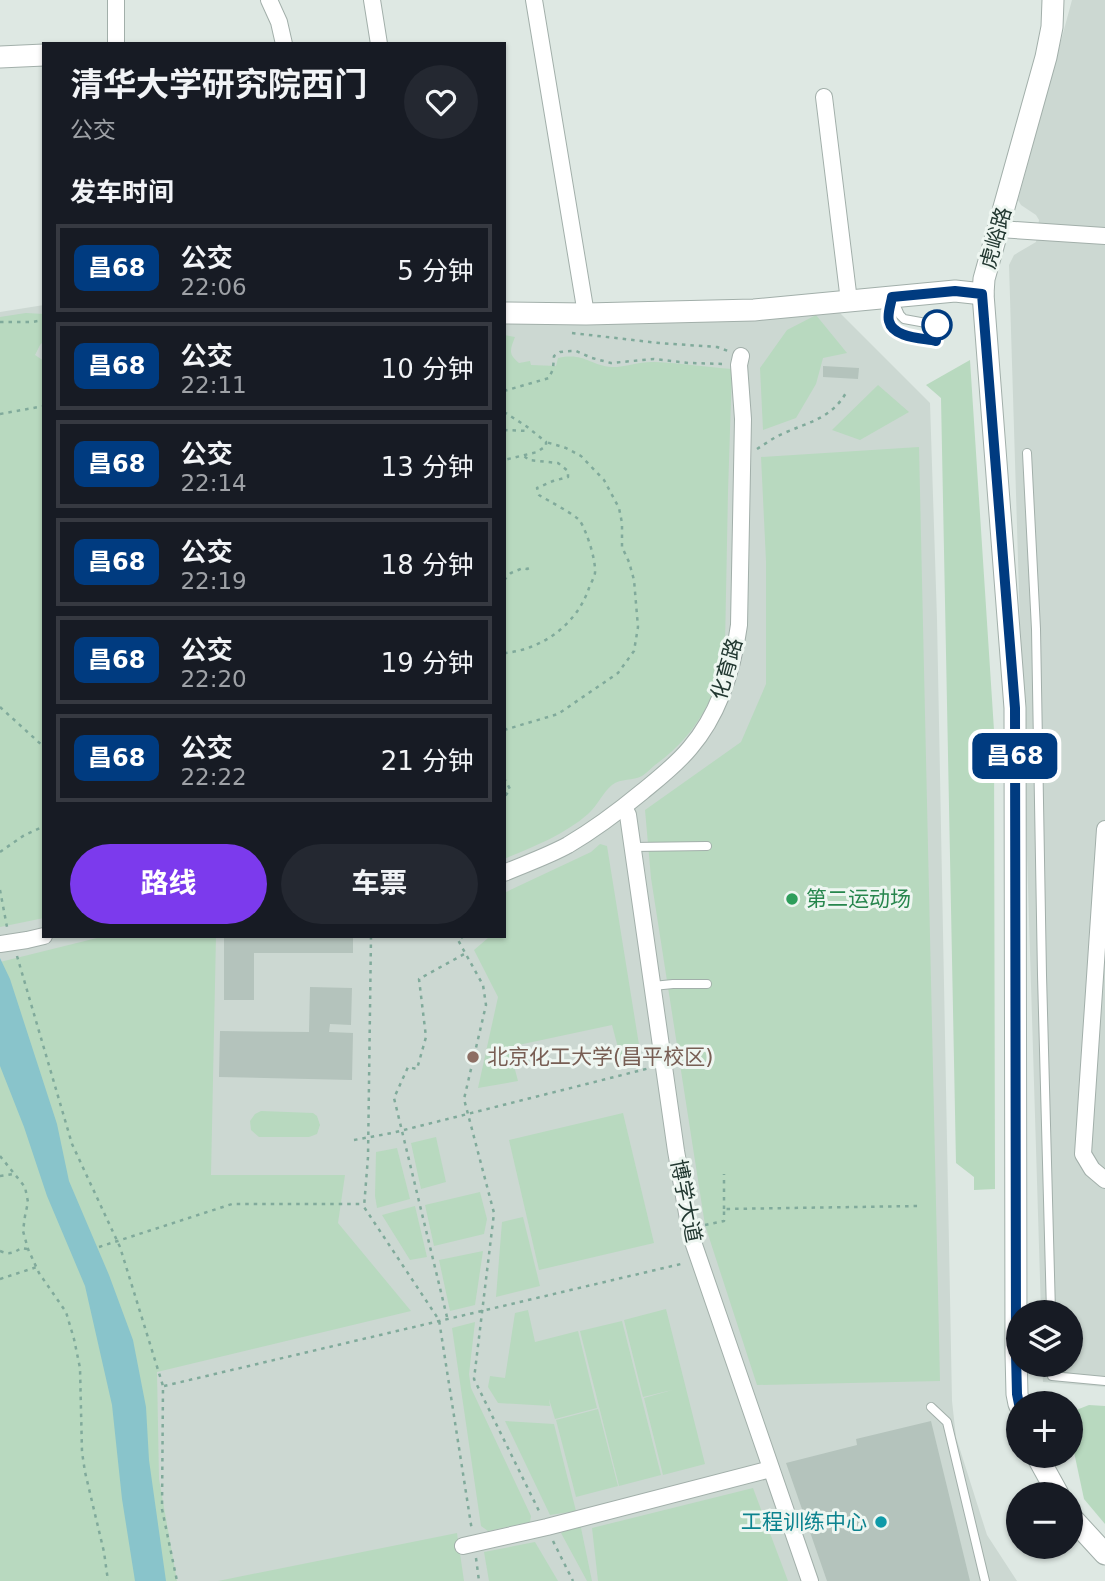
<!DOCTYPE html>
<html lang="zh">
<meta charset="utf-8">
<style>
body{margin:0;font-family:"DejaVu Sans","Noto Sans SC",sans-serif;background:#242831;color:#f1f3f6;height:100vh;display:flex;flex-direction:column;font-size:26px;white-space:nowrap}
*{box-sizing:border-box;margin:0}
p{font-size:23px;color:#9ea1a6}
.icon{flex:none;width:38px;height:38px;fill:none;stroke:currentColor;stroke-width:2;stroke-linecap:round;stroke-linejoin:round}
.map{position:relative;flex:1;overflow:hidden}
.panel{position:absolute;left:42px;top:42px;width:464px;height:896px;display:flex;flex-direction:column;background:#171b24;border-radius:0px;box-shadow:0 2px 5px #0004}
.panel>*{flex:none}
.badge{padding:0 14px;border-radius:10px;font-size:24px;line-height:46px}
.tools{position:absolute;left:1006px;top:1300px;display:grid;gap:14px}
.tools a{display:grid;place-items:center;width:77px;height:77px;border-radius:50%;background:#171b24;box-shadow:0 2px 5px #0004;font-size:35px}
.map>.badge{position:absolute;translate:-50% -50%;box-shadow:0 0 0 4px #fff}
h2{padding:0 28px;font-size:26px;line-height:63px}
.round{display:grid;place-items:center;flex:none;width:74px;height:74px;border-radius:37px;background:#242831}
.headline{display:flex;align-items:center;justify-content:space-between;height:119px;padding:0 28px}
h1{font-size:33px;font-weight:700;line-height:52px}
.button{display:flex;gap:14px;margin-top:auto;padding:14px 28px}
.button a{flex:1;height:80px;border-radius:42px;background:#7c3aed;color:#fff;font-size:28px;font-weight:700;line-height:80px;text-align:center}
.button a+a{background:#242831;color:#f1f3f6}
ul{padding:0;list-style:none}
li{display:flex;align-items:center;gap:21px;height:88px;margin:0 14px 10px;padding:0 14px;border:4px solid #363941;border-radius:0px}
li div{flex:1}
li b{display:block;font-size:26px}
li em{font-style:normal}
li .badge{min-width:77px;font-weight:700;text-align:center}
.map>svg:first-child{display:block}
</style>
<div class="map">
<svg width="1105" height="1581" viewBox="0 0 1105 1581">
<rect width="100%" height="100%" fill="#dee8e3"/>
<g fill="#ccd8d2">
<path d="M1072,0H1105V1387L1043,1382L1042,1365H1071V1312H1041L1009,265L1014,255L1036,242L1039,220L1036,215L1021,205L1018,200Z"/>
<path d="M44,305V936H504V321L838,311L930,403L937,619L952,1401L956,1437L987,1535L1017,1581H0V312Z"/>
</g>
<g fill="#b8d9bf">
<path d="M26,313L44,314V341L40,345L35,355L44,361V918L0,927V317Z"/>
<path d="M816,315L847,353L823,358L816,384L796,418L763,430L760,368L787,330Z"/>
<path d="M504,335L515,337C510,350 508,354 519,363L530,361L531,365L556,366L558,358C584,352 589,365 612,367C627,367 641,361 655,362C681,363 707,367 732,369L728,492L725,645C721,691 696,735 659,762C653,766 648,772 642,776C633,781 621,778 612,785C603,792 598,805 588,814C564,835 533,847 504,859Z"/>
<path d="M970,360L994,730L995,1189L974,1190V1177L956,1163L941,398L926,385Z"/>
<path d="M878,385L909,412L860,440L832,430Z"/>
<path d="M919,447L940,1381L757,1385L705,1225L651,878L645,810L741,742L766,684V561L761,457Z"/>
<path d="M600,844L607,846L640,1051L622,1063L612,1025L509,1047L518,1081L478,1088L498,997L474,950L488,938V936H504V893L591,852Z"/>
<path d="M105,936H216L211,1175H345L338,1223L411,1311L157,1372L159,1479L177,1581H0V962Z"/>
<path d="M261,1111L313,1113L317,1116L320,1125L317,1134L309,1137H259L251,1130L250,1121L255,1114Z"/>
<path d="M623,1113L654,1243L539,1270L509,1140Z"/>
<path d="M436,1137L446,1182L421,1189L411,1143Z"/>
<path d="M397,1148L410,1199L377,1208L375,1196L376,1152Z"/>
<path d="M480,1192L487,1219L484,1234L434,1246L425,1205Z"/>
<path d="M415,1206L427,1257L410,1260L382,1215Z"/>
<path d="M523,1217L540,1286L496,1297L502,1222Z"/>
<path d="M483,1251L475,1305L450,1311L439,1260Z"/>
<path d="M666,1309L705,1464L663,1475L644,1398L672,1390L643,1397L624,1320Z"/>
<path d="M528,1310L535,1342L578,1331L597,1408L555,1419L549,1399L550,1406L498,1403L488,1387L490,1376L505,1378L515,1313Z"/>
<path d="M622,1321L661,1475L619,1486L580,1331Z"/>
<path d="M475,1322L469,1374L471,1388L531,1516L530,1522L488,1531L481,1526L452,1328Z"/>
<path d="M1089,1405L1105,1406V1524L1084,1499L1071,1438V1412Z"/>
<path d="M598,1409L618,1486L576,1497L556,1420Z"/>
<path d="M505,1421L554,1424L576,1511L550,1515Z"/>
<path d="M753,1488L788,1581H598L592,1528Z"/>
<path d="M580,1523L592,1581H587L561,1533Z"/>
<path d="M457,1533L464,1581H218Z"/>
<path d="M535,1542L558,1581H489L484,1552Z"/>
</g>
<path fill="#89c4cb" d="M0,958L10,979L57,1124L69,1181L109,1275L133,1340L146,1407L149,1460L166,1581H135L122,1499L112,1405L85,1286L47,1196L24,1127L0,1066Z"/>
<g fill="#b4c3bc">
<path d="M823,366L859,368L858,379L823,377Z"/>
<path d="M224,936H353V953H254V1000H224Z"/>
<path d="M310,987L352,988L351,1025L330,1024L329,1032L353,1033L352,1080L219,1077L220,1031L309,1032Z"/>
<path d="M931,1421L970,1581H827L786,1463L857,1445L856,1439Z"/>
</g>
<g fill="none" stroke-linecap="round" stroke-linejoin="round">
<g stroke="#a2afaa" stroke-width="10">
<g id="service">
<path d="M892,297L900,315L904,319L937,325L936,341C922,338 893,338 889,321C887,314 891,304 892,297Z"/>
<path d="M1027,453L1036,629L1042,975L1051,1312"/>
<path d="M633,847L707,846"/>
<path d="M653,986L673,984H707"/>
<path d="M1052,1365V1376L1105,1381"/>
<path d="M931,1407L947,1422L985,1581"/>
</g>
</g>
<g stroke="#a2afaa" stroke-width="18">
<g id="minor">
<path d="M116,0V44"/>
<path d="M269,0L279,22L284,44"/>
<path d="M372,0L379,44"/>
<path d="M534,0L586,314"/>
<path d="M824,97L849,301"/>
<path d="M999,229L1105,236"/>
<path d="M624,807L628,815L676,1151L691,1236L810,1581"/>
<path d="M1105,829L1083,1154L1092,1169L1105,1180"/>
<path d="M504,873C525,864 548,856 568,845C595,829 619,811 642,792C659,778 676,765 690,748C720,713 733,669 739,625L743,419L739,365L741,356"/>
<path d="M0,944L27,940L44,936"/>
<path d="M463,1546L547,1527L771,1469"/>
</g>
</g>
<g stroke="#a2afaa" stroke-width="23">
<g id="tertiary">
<path d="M0,57L44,55"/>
<path d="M504,313L586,314L754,310L955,291L983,294"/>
<path d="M1019,1404L1017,1394L1016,1354L1015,708L983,294L984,279L1046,57L1052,27L1053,0"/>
<path d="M1037,1456L1058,1494"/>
<path d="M1071,1517L1105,1554"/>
</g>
</g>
<g stroke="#80aa9b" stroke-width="2.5" stroke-dasharray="3.5 5" stroke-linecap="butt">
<path d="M0,322H32L44,320"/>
<path d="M572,333L659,343L717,347L728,351"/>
<path d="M504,391L549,378L553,369L554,356L560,352L571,351H576L592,358L611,363L654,359L689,363L725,364"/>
<path d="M504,412L526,426L546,442V446L537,452L504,460"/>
<path d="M0,414L44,406"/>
<path d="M504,430L529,431"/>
<path d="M757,449C765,444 773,438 782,434C808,422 832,419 847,391"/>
<path d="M504,580L511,573L523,568L527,569L532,567"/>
<path d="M504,653C542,650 577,624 589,588C591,583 594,578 595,573C596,560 587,532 580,521C576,515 547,500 539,495L537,488L553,481L568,477V471L558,463L529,460L524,456"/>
<path d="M0,707L44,747"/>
<path d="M504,730L558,714L618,673L634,651L638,627L634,580L629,562L622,547V523L619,508L604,480L581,456L566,448L546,442"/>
<path d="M504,778L510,789L504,798"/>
<path d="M0,852L23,836L44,826"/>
<path d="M0,890L7,927"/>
<path d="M371,936L368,1157L364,1207L439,1320L472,1531"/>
<path d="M464,936L458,940L483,985L486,1005L464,1099L494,1213L474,1379L540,1513"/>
<path d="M17,956L72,1144L120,1247L163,1386L162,1509L177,1581"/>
<path d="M354,1140L392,1133L650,1068"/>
<path d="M0,1156L25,1187L28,1202L25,1216L23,1231L28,1249L39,1273L66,1312L74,1339L80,1368L82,1452L85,1472L104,1552L108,1581"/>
<path d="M0,1176L14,1174"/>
<path d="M724,1209V1174"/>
<path d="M705,1225L724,1221V1209L920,1206"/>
<path d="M99,1247L232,1204H364"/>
<path d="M0,1251C9,1255 14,1253 21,1248L28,1249"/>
<path d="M0,1279L37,1267"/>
<path d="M447,1317L394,1098L408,1067L417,1069L426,1037L419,979L466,953"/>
<path d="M164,1386L685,1263"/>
<path d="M553,1541L573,1581"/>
<path d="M476,1558L479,1581"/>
</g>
<use href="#service" stroke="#fff" stroke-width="8"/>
<use href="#minor" stroke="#fff" stroke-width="16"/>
<use href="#tertiary" stroke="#fff" stroke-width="21"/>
</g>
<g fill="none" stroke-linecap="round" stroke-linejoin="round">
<g stroke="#fff" stroke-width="16">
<path id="line" d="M937,325L936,341C922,338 893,338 889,321C887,314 891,304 892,297L955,291L982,294L1015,708L1016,1354L1017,1394L1019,1404"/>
</g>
<use href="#line" stroke="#003b80" stroke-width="10"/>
</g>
<circle fill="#fff" stroke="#003b80" stroke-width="3.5" cx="937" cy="325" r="14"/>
<circle fill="#2e9e5b" stroke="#eef6f1" stroke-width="2.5" cx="792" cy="899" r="7"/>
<circle fill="#8d6e63" stroke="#eef6f1" stroke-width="2.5" cx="473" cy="1057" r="7"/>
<circle fill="#0f9aa8" stroke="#eef6f1" stroke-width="2.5" cx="881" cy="1522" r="7"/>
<g text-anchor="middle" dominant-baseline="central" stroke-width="6" stroke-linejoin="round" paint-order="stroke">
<g font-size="21" fill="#213730" stroke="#eef6f1">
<text transform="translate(996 238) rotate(-74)">虎峪路</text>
<text transform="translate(727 669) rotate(-74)">化育路</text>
<text transform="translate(686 1201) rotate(79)">博学大道</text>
</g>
<g font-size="21" fill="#27864d" stroke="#eef6f1" text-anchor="start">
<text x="806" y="899">第二运动场</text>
</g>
<g font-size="21" fill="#785e54" stroke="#eef6f1" text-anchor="start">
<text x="487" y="1057">北京化工大学(昌平校区)</text>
</g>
<g font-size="21" fill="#0d838f" stroke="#eef6f1" text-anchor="end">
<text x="867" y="1522">工程训练中心</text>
</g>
</g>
</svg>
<div class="tools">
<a><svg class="icon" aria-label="layers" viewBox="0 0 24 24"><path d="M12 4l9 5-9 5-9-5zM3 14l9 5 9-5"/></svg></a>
<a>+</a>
<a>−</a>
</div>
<b class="badge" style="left:1015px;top:756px;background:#003b80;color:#fff">昌68</b>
<section class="panel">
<div class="headline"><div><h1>清华大学研究院西门</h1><p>公交</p></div><a class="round"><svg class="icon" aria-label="heart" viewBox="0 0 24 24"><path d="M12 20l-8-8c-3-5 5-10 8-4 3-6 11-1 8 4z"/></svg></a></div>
<h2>发车时间</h2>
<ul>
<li><span class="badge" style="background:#003b80;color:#fff">昌68</span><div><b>公交</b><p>22:06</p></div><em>5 分钟</em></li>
<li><span class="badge" style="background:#003b80;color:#fff">昌68</span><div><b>公交</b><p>22:11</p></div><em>10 分钟</em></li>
<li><span class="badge" style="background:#003b80;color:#fff">昌68</span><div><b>公交</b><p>22:14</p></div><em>13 分钟</em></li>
<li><span class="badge" style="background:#003b80;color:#fff">昌68</span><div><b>公交</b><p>22:19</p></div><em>18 分钟</em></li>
<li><span class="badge" style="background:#003b80;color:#fff">昌68</span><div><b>公交</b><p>22:20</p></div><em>19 分钟</em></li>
<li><span class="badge" style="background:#003b80;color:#fff">昌68</span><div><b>公交</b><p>22:22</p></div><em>21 分钟</em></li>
</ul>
<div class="button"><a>路线</a><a>车票</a></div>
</section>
</div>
